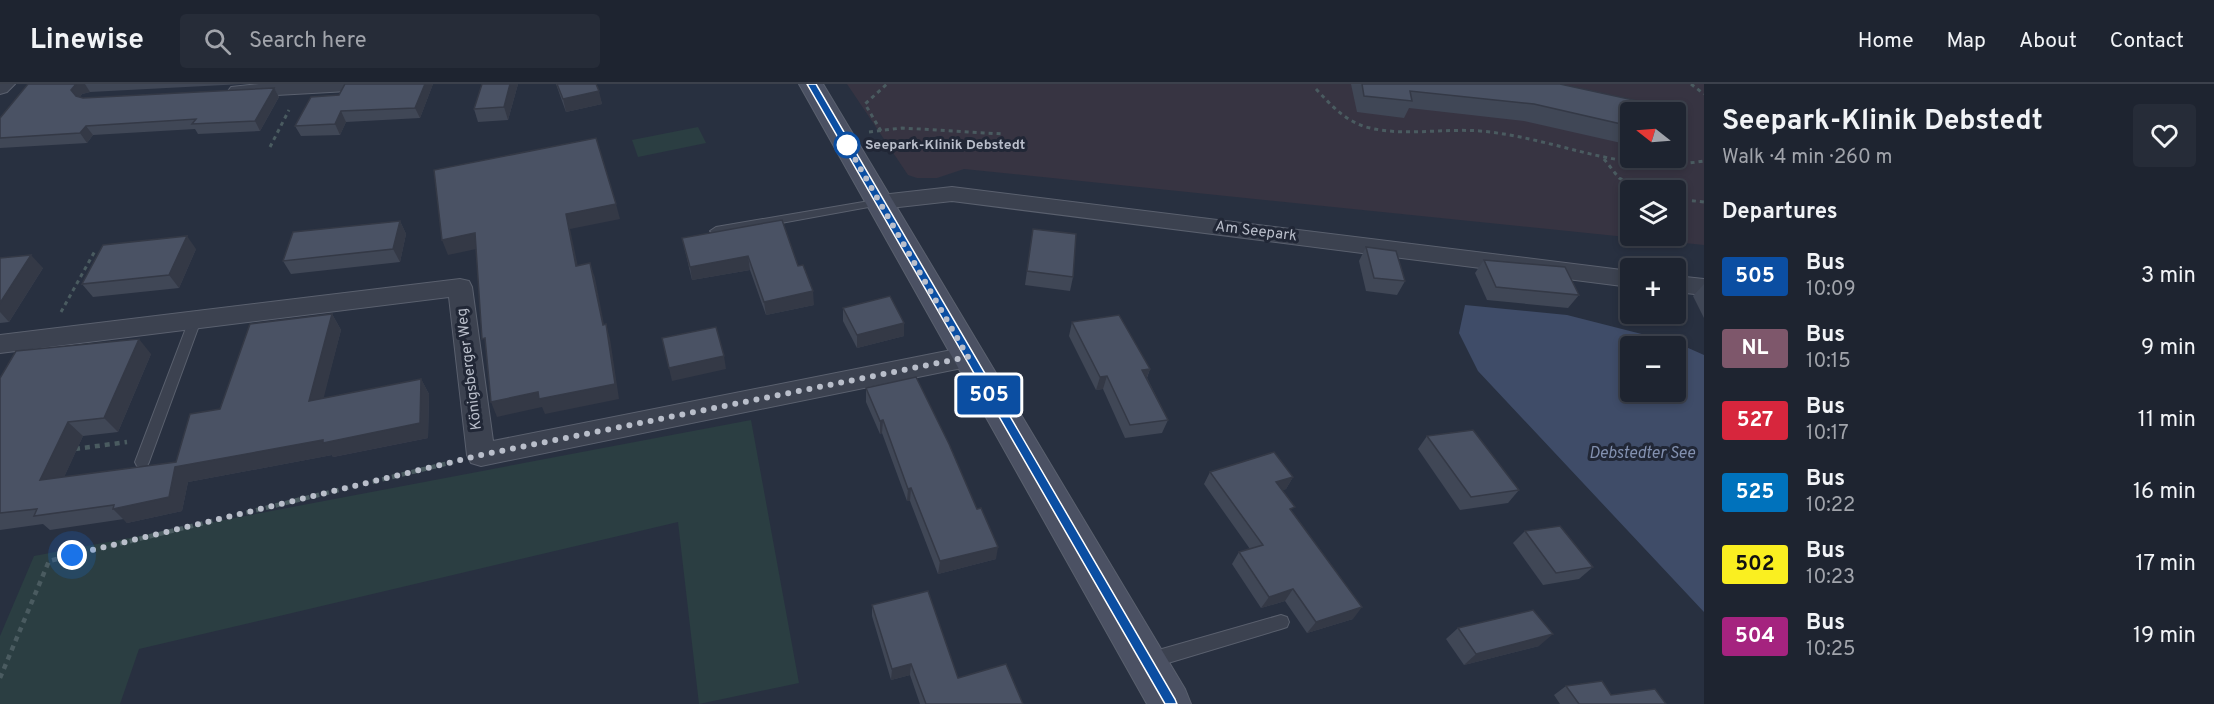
<!DOCTYPE html>
<meta charset="utf-8">
<style>
body{margin:0;font-family:Overpass,sans-serif;background:#262c38;color:#f1f3f6;height:100vh;display:flex;flex-direction:column;font-size:22px;white-space:nowrap}
*{box-sizing:border-box;margin:0}
p{font-size:20px;color:#a1a4ab}
.icon{flex:none;width:33px;height:33px;fill:none;stroke:currentColor;stroke-width:2;stroke-linecap:round;stroke-linejoin:round}
.map{position:relative;flex:1;overflow:hidden}
.sheet{display:flex;flex-direction:column;background:#1e2430;width:510px}
.sheet>*{flex:none}
.badge{padding:0 12px;border-radius:4px;font-size:21px;line-height:39px}
.needle{width:39px;rotate:287deg}
.buttons{position:absolute;left:1620px;top:18px;display:grid;gap:12px}
.buttons a{display:grid;place-items:center;width:66px;height:66px;border-radius:6px;background:#1e2430;box-shadow:0 3px 9px #0003,0 0 0 2px #3c414c;font-size:30px}
.you{position:absolute;width:30px;height:30px;margin:-15px;border:4px solid #fff;border-radius:50%;background:#1a73e8;box-shadow:0 0 0 9px #1a73e833}
.map>.badge{position:absolute;translate:-50% -50%;box-shadow:0 0 0 3px #fff}
h2{padding:0 18px;font-size:22px;line-height:54px}
.round{display:grid;place-items:center;flex:none;width:63px;height:63px;border-radius:6px;background:#262c38}
.overview{display:flex;align-items:center;justify-content:space-between;height:102px;padding:0 18px}
h1{font-size:28px;font-weight:700;line-height:45px}
ul{padding:0;list-style:none}
li{display:flex;align-items:center;gap:18px;height:72px;padding:0 18px}
li div{flex:1}
li b{display:block;font-size:22px}
li em{font-style:normal}
li .badge{min-width:66px;font-weight:700;text-align:center}
header{display:flex;align-items:center;gap:36px;box-sizing:border-box;height:84px;padding:0 30px;background:#1e2430;border-bottom:2px solid #3c414c}
header strong{font-size:28px}
nav{display:flex;gap:33px;margin-inline-start:auto;font-size:21px}
.search{width:420px;height:54px;background:#262c38;display:flex;align-items:center;gap:15px;box-sizing:border-box;padding:0 21px;border-radius:6px;color:#a1a4ab;font-size:22px}
main{display:flex;flex:1;min-height:0}
.map>svg:first-child{display:block}
</style>
<header>
<strong>Linewise</strong>
<div class="search"><svg class="icon" aria-label="search" viewBox="0 0 24 24"><circle cx="10" cy="10" r="6"/><path d="M15 15l6 6"/></svg>Search here</div>
<nav><a>Home</a><a>Map</a><a>About</a><a>Contact</a></nav>
</header>
<main>
<div class="map">
<svg width="1704" height="620" viewBox="0 0 1704 620">
<rect width="100%" height="100%" fill="#283040"/>
<path fill="#373442" fill-rule="evenodd" d="M847,0H1704V161L964,85L937,94H917L908,91ZM1630,28H1676V74H1630ZM1630,106H1676V152H1630Z"/>
<g fill="#2b3e42">
<path d="M698,43L706,59L638,73L632,56Z"/>
<path d="M751,336L799,599L699,620L678,438L139,565L120,620H0V552L34,472Z"/>
</g>
<path fill="#3f4c68" fill-rule="evenodd" d="M1465,221L1567,231L1677,259L1704,271V528L1478,287L1459,249ZM1630,262H1676V308H1630Z"/>
<g fill="none" stroke-linecap="round" stroke-linejoin="round">
<g stroke="#5a606e" stroke-width="2">
<g id="lane">
<path d="M881,115L887,118L885,120L716,151L710,147L716,143Z"/>
<path d="M195,232L201,236L149,378L147,382H137L135,378L189,236Z"/>
<path d="M1281,531L1287,533L1289,538L1287,543L1281,545L1148,585L1142,583L1140,577L1142,571L1148,569Z"/>
</g>
</g>
<g stroke="#5a606e" stroke-width="2">
<g id="street">
<path d="M0,0H15L7,8L0,10Z"/>
<path d="M259,0H376L373,4L366,6L238,13L231,11L228,7L231,3Z"/>
<path d="M952,103L1630,187V203L952,117L881,125L873,123L870,118L873,113L881,111Z"/>
<path d="M1676,192L1704,195V211L1676,208Z"/>
<path d="M460,195L469,197L472,203L493,357L967,263L976,266L980,273L976,280L967,283L481,382L471,379L467,371L449,213L0,269V251Z"/>
</g>
</g>
<g stroke="#5a606e" stroke-width="2">
<path id="secondary" d="M799,0H823L1185,605L1191,620H1147Z"/>
</g>
<g stroke="#4a5b60" stroke-width="3" stroke-dasharray="4 4" stroke-linecap="butt">
<path d="M1691,0L1704,10"/>
<path d="M1316,5C1331,21 1344,36 1366,43C1403,53 1442,44 1480,47C1559,54 1620,91 1704,77"/>
<path d="M881,47L865,20L887,0"/>
<path d="M869,48L902,44L1003,50"/>
<path d="M270,63L289,26"/>
<path d="M1604,75L1619,94L1643,106"/>
<path d="M1676,115L1704,118"/>
<path d="M61,228L95,167"/>
</g>
<g stroke="#4a5b60" stroke-width="4.5" stroke-dasharray="5 5" stroke-linecap="butt">
<path d="M75,365L127,358"/>
<path d="M0,594L49,477L453,378"/>
</g>
<use href="#lane" fill="#3c4250" fill-rule="evenodd"/>
<use href="#street" fill="#3c4250" fill-rule="evenodd"/>
<use href="#secondary" fill="#4b5163" fill-rule="evenodd"/>
</g>
<g fill="#404756">
<path d="M28,0H243L90,8L82,10L80,13L83,14L274,4L279,13L260,47L198,50L195,45L93,51L87,59L0,64V34Z"/>
<path d="M433,0L420,34L346,38L340,51L301,52L295,42L339,11Z"/>
<path d="M518,0L508,36L478,38L474,25Z"/>
<path d="M556,0H596L602,20L566,28Z"/>
<path d="M1351,0H1560L1684,27L1685,54L1676,66V28H1630V61L1524,37L1409,24L1404,34L1357,28Z"/>
<path d="M400,137L406,150L400,178L291,190L283,177Z"/>
<path d="M1033,145L1073,193L1070,207L1025,201Z"/>
<path d="M682,154L798,182L814,221L766,231L750,186L692,196Z"/>
<path d="M1366,163L1405,197L1397,211L1366,207L1359,177Z"/>
<path d="M196,165L179,204L93,213L82,200Z"/>
<path d="M0,174L43,184L9,238L0,239Z"/>
<path d="M1484,176L1579,211L1568,224L1487,216L1475,189Z"/>
<path d="M1704,200V234L1693,212Z"/>
<path d="M843,224L904,252L857,264L843,237Z"/>
<path d="M332,230L341,246L323,314L421,295L429,310L428,354L333,373L332,371L188,398L182,427L127,439L124,435L50,446L43,440L0,446V294L151,270L118,348L83,352L64,393L176,378Z"/>
<path d="M1072,238L1150,285L1147,294L1168,336L1162,349L1125,354L1103,305L1096,306L1069,252Z"/>
<path d="M866,304L996,475L938,490L910,417H907L882,349L880,350L866,318Z"/>
<path d="M1427,352L1519,406L1508,419L1460,426L1418,365Z"/>
<path d="M1210,388L1293,393L1286,405L1282,406L1292,428L1353,535L1307,549L1285,517L1261,524L1232,480L1239,468L1250,465L1204,400Z"/>
<path d="M1525,447L1593,483L1579,495L1543,501L1513,459Z"/>
<path d="M872,521L958,594L1023,620H920L910,591L891,596L872,532Z"/>
<path d="M1458,544L1539,562L1464,581L1446,555Z"/>
<path d="M1566,602L1611,611L1666,620H1560L1554,611Z"/>
</g>
<g fill="#343946">
<path d="M76,0H85L90,8L82,10L78,16L71,6Z"/>
<path d="M425,0H433L420,34L415,24Z"/>
<path d="M510,0H518L508,36L504,23Z"/>
<path d="M274,4L279,13L260,47L255,37Z"/>
<path d="M599,7L602,20L566,28L563,15Z"/>
<path d="M341,27L346,38L340,51L335,40Z"/>
<path d="M86,42L93,51L87,59L80,49Z"/>
<path d="M616,120L620,135L570,145L581,197L576,182L566,130Z"/>
<path d="M400,137L406,150L400,178L393,165Z"/>
<path d="M475,149L481,164L448,171L442,156Z"/>
<path d="M187,152L196,165L179,204L169,191Z"/>
<path d="M31,171L43,184L9,238L0,228V219Z"/>
<path d="M748,172L750,186L692,196L690,183Z"/>
<path d="M590,179L595,194L607,256L603,241Z"/>
<path d="M813,207L814,221L766,231L764,218Z"/>
<path d="M332,230L341,246L319,332L309,317Z"/>
<path d="M904,239V252L857,264V251Z"/>
<path d="M606,240L610,255L619,315L545,330L542,323L497,333L491,318L538,308Z"/>
<path d="M139,255L151,270L118,348L104,334Z"/>
<path d="M724,272L726,285L672,297L669,284Z"/>
<path d="M1150,285L1145,298L1142,286Z"/>
<path d="M1107,292L1103,305L1096,306L1100,293Z"/>
<path d="M421,295L429,310L428,354L333,373L332,371L188,398L182,427L127,439L113,425L175,383Z"/>
<path d="M883,336L882,349L880,350V337Z"/>
<path d="M68,338L83,352L56,411L40,396Z"/>
<path d="M1293,393L1286,405L1269,411L1276,398Z"/>
<path d="M911,404L910,417H907L908,405Z"/>
<path d="M998,463L996,475L938,490L940,477Z"/>
<path d="M1293,505L1285,517L1261,524L1269,513Z"/>
<path d="M1362,523L1353,535L1307,549L1316,538Z"/>
<path d="M1553,550L1539,562L1464,581L1476,570Z"/>
<path d="M911,580L910,591L891,596L892,585Z"/>
</g>
<g fill="#4a5264" stroke="#343946" stroke-width="1.5">
<path d="M28,0H76L71,6L76,12L83,14L274,4L255,37L192,40L196,35L86,42L80,49L0,54V34Z"/>
<path d="M345,0H425L415,24L341,27L335,40L295,42L311,13L339,11Z"/>
<path d="M482,0H510L504,23L474,25Z"/>
<path d="M557,0H596L599,7L563,15Z"/>
<path d="M1362,0H1560L1684,27L1685,54L1676,51V28H1630V42L1534,20L1410,7L1412,17L1364,12Z"/>
<path d="M596,54L616,120L566,130L576,182L590,179L603,241L606,240L615,300L539,315L538,308L491,318L485,254L482,255L475,149L442,156L434,86Z"/>
<path d="M782,136L798,182L803,181L813,207L764,218L748,172L690,183L682,154Z"/>
<path d="M400,137L393,165L283,177L293,148Z"/>
<path d="M1033,145L1076,150L1073,193L1027,187Z"/>
<path d="M187,152L169,191L82,200L103,161Z"/>
<path d="M1366,163L1396,167L1405,197L1374,194Z"/>
<path d="M31,171L0,219V174Z"/>
<path d="M1484,176L1565,183L1579,211L1496,203Z"/>
<path d="M890,212L904,239L857,251L843,224Z"/>
<path d="M332,230L309,317L421,295L420,339L323,359V356L175,383L169,413L113,425L114,421L34,432L37,425L0,429V294L16,267L139,255L104,334L68,338L40,396L176,378L190,330L220,325L250,240Z"/>
<path d="M1119,231L1150,285L1142,286L1168,336L1130,341L1107,292L1100,293L1072,238Z"/>
<path d="M716,243L724,272L669,284L662,254Z"/>
<path d="M916,293L949,360L977,425L981,424L998,463L940,477L911,404L908,405L883,336L880,337L866,304Z"/>
<path d="M1473,346L1519,406L1471,413L1427,352Z"/>
<path d="M1274,368L1293,393L1276,398L1295,423L1290,425L1362,523L1316,538L1293,505L1269,513L1239,468L1263,461L1210,388Z"/>
<path d="M1560,442L1593,483L1556,489L1525,447Z"/>
<path d="M928,507L958,594L1006,580L1023,620H926L911,580L892,585L872,521Z"/>
<path d="M1533,526L1553,550L1476,570L1458,544Z"/>
<path d="M1602,597L1611,611L1655,605L1666,620H1579L1566,602Z"/>
</g>
<path fill="#0b4ea2" stroke="#fff" stroke-width="1.5" d="M807,0H816L1175,615L1177,620H1165Z"/>
<g fill="none" stroke-linecap="round" stroke-linejoin="round">
<path stroke="#b9beca" stroke-width="6" stroke-dasharray="0 10.8" d="M72,471L481,371L968,273L847,61"/>
</g>
<circle fill="#fff" stroke="#0b4ea2" stroke-width="3" cx="847" cy="61" r="12"/>
<g text-anchor="middle" dominant-baseline="central" stroke-width="6" stroke-linejoin="round" paint-order="stroke">
<g font-size="14" font-weight="bold" fill="#b9beca" stroke="#212736" text-anchor="start">
<text x="865" y="61">Seepark-Klinik Debstedt</text>
</g>
<g font-size="15" fill="#b9beca" stroke="#212736">
<text transform="translate(1256 148) rotate(7)">Am Seepark</text>
<text transform="translate(470 285) rotate(-97)">Königsberger Weg</text>
</g>
<g font-size="16" font-style="italic" fill="#8391b0" stroke="#212736">
<text x="1642" y="370">Debstedter See</text>
</g>
</g>
</svg>
<div class="buttons">
<a><svg class="needle" viewBox="-14 -14 28 28"><path d="M0-13l5 13h-10z" fill="#e53935"/><path d="M0 13l5-13h-10z" fill="#a1a4ab"/></svg></a>
<a><svg class="icon" aria-label="layers" viewBox="0 0 24 24"><path d="M12 4l9 5-9 5-9-5zM3 14l9 5 9-5"/></svg></a>
<a>+</a>
<a>−</a>
</div>
<div class="you" style="left:72px;top:471px"></div>
<b class="badge" style="left:989px;top:311px;background:#0b4ea2;color:#fff">505</b>
</div>
<section class="sheet">
<div class="overview"><div><h1>Seepark-Klinik Debstedt</h1><p>Walk · 4 min · 260 m</p></div><a class="round"><svg class="icon" aria-label="heart" viewBox="0 0 24 24"><path d="M12 20l-8-8c-3-5 5-10 8-4 3-6 11-1 8 4z"/></svg></a></div>
<h2>Departures</h2>
<ul>
<li><span class="badge" style="background:#0b4ea2;color:#fff">505</span><div><b>Bus</b><p>10:09</p></div><em>3 min</em></li>
<li><span class="badge" style="background:#7e576b;color:#fff">NL</span><div><b>Bus</b><p>10:15</p></div><em>9 min</em></li>
<li><span class="badge" style="background:#d7263d;color:#fff">527</span><div><b>Bus</b><p>10:17</p></div><em>11 min</em></li>
<li><span class="badge" style="background:#0072bc;color:#fff">525</span><div><b>Bus</b><p>10:22</p></div><em>16 min</em></li>
<li><span class="badge" style="background:#faef20;color:#111">502</span><div><b>Bus</b><p>10:23</p></div><em>17 min</em></li>
<li><span class="badge" style="background:#a5237f;color:#fff">504</span><div><b>Bus</b><p>10:25</p></div><em>19 min</em></li>
</ul>
</section>
</main>
